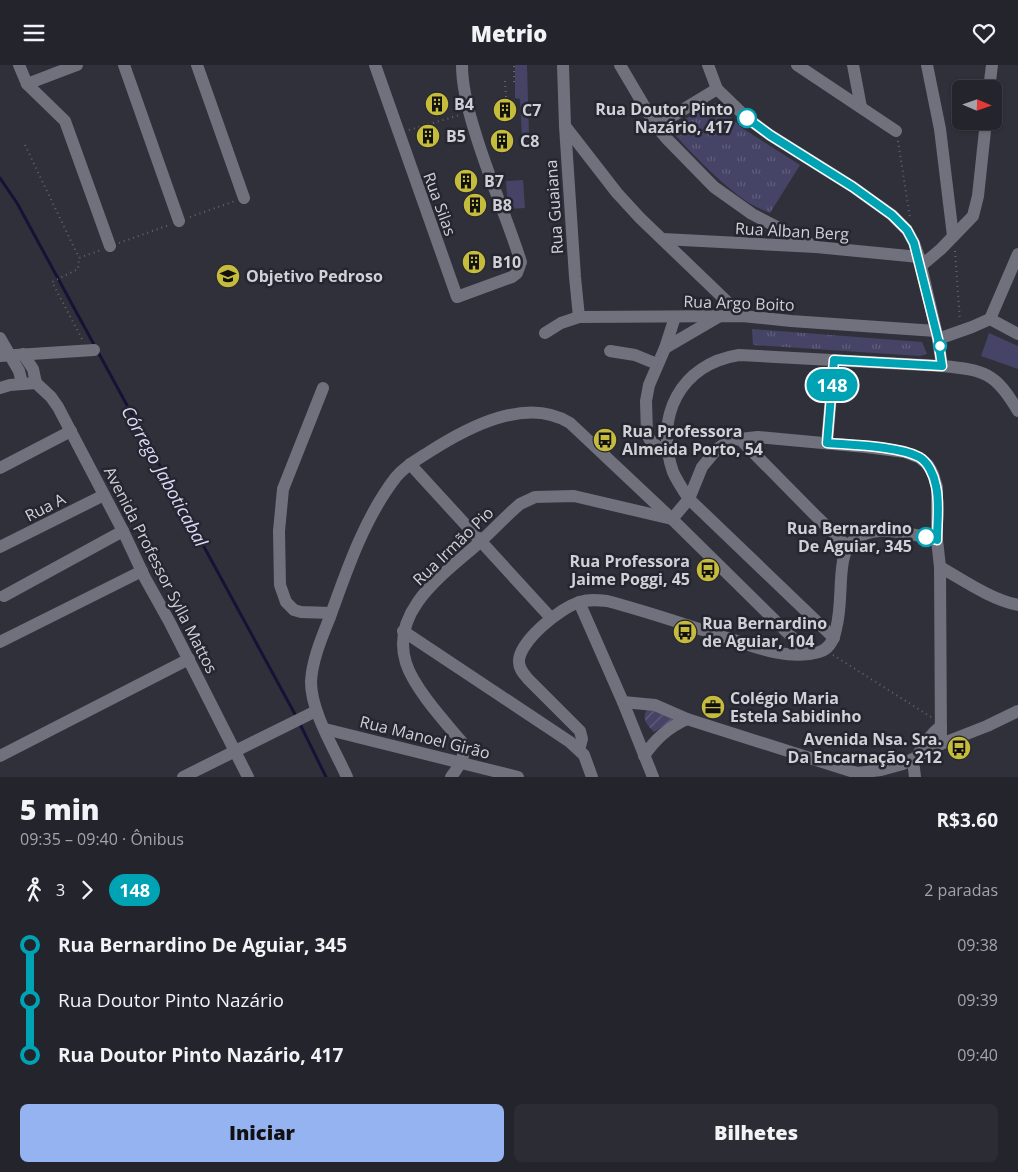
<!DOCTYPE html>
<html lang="pt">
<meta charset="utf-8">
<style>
body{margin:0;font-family:"Open Sans",sans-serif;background:#2c2c34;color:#f1f3f6;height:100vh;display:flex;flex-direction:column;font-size:19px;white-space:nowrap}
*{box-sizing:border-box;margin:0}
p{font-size:16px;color:#a3a4a9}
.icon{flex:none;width:28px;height:28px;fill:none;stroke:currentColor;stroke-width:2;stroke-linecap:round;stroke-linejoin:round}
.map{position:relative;height:712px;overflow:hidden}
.panel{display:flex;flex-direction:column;background:#24242c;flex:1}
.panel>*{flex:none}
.badge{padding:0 10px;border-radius:16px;font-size:18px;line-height:32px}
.needle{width:32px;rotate:92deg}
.fabs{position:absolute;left:952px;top:15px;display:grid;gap:10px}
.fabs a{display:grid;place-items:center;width:50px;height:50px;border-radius:8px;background:#24242c;box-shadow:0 1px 4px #0004,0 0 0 1px #414148;font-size:25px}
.map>.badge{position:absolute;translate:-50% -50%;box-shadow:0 0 0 2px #fff}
.legs{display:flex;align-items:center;gap:8px;height:55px;padding:0 20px;font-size:16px}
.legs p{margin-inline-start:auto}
.summary{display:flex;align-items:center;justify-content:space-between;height:85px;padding:0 20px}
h1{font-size:28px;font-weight:800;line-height:38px}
.button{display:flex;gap:10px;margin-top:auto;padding:10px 20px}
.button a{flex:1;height:58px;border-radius:8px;background:#95b2f1;color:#111;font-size:20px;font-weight:800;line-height:58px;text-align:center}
.button a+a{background:#2c2c34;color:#f1f3f6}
ul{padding:0 20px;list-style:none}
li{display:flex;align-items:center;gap:18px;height:55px;font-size:19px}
li i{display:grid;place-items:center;width:8px;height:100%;margin:0 6px;background:currentColor}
li i::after{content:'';width:12px;height:12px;margin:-6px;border:4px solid;border-radius:50%;background:#24242c}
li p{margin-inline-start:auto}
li:first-child i{background:linear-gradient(#0000 50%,currentColor 0)}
li:last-child i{background:linear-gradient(currentColor 50%,#0000 0)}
header{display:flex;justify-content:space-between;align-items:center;height:65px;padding:0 20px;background:#24242c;font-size:22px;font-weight:800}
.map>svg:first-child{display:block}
</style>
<header><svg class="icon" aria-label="menu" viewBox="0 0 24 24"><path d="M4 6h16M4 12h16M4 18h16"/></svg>Metrio<svg class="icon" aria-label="heart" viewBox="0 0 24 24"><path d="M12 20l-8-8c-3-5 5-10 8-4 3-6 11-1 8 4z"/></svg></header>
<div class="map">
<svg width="1018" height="712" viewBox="0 0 1018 712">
<defs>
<pattern id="park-tufts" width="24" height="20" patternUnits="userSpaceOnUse" patternTransform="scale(1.25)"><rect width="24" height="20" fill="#454466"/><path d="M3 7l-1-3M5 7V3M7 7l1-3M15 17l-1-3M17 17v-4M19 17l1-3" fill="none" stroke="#5f5e7b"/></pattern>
<pattern id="garden-furrows" width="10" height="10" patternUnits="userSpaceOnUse" patternTransform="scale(1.25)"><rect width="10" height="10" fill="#454466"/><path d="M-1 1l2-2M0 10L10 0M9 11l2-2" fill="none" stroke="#5f5e7b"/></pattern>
</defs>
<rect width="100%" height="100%" fill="#30303a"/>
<g fill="#454466">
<path d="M515,0H527L529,72L522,73L520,34L515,33Z"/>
<path d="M523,115L525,143L508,144L506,116Z"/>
<path d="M989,268L1018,281V304L981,291Z"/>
</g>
<g fill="url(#park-tufts)">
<path d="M715,38L742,63L800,100L770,148C763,145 756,142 749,138C723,121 690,87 670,64V62Z"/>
<path d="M752,264L922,277L927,289L920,291L753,280Z"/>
</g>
<path fill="url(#garden-furrows)" d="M648,643L674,655L654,667C646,659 641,653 648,643Z"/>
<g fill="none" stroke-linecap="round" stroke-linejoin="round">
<g stroke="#161236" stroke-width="3">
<path d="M0,113L17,138L296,651"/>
<path d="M299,657L326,712"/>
</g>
<g stroke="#64646d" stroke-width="2" stroke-dasharray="1 4" stroke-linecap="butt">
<path d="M505,16L506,34"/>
<path d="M514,17V0"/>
<path d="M409,65L460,50"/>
<path d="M898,76L910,153"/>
<path d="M25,80L79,193"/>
<path d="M190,152L235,136"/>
<path d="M119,178L169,160"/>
<path d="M955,186L960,256"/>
<path d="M82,274L52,217L78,204L79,193L101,185"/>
<path d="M833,590L931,652"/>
</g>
<g stroke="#71717d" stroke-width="12">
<path d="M19,0L27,19L65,56L110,181"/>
<path d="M124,0L179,156"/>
<path d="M197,0L244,133"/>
<path d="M375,0L457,232L512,212L517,208L521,197C507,153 488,111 475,67C468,45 462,23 462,0"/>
<path d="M563,0L565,61L575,212L579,252"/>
<path d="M620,0L656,61L668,75L714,122L752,149L816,182"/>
<path d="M708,0L717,24L747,53L770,70L853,122L892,150L907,165L914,178L919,192L938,274L942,301"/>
<path d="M797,0L896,66"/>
<path d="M853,0L861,42"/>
<path d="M927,0L940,64L953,171"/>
<path d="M27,19L77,0"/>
<path d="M989,24L992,0"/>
<path d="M565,61L617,128L640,153L742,251"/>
<path d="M656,61L717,24"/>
<path d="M663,174L816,182L919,192"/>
<path d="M921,201L941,184L973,151L978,131L986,56"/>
<path d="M990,254L1018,189"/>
<path d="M545,268L561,258L579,252L742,251L791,256L936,266"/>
<path d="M0,273L19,306L22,318"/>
<path d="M938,274L972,262L990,254L1018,269"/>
<path d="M665,283L718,252"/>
<path d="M610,286L635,290L657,299"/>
<path d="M23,289L33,304L36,318"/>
<path d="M0,291L94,285"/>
<path d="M0,323L10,320L36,318L51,332L58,342L123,466L145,513L169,556L248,712"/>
<path d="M323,323L283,424L279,466L280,520L286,537L294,545L301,547L331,548"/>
<path d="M739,373L812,447L848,482"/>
<path d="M827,378L834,295"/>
<path d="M668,386L659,383L650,375L647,369L646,336L649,320L665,283L675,252"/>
<path d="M410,399L551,553"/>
<path d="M0,403L71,366"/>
<path d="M672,454L689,434L702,402L717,384L730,375L758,372L866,382L905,387L920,393L928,400L933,409L937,422V475L940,502L941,679"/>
<path d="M0,482L104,430"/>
<path d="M940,502C965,516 990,534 1018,540"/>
<path d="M4,531L123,466"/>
<path d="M579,537L623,637L653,712"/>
<path d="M403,566L570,677L584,690L592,712"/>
<path d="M834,573L689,434C683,425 677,416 673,407C654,352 680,299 739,290L942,301C985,305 996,308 1018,346"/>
<path d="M0,577L142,506"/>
<path d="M623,637L655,640L687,654L857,708L881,705L903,699L941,679L987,661L1018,646"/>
<path d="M325,664L518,712"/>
<path d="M579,685L582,674L580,666L528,614C524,609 519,604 519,597C518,577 561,542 580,537C589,534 598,535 607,536C642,545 677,557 712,568C746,578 784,597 819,587C830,584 834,574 836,564C842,542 839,518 843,496C851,451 909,468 937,475"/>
<path d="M0,691L189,594"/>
<path d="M644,691C655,674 669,662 687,654"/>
<path d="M917,692C923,679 930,670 941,661"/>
<path d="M913,695L915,712"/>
<path d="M183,712L316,646"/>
<path d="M347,712C335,685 311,647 311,617C312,595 322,572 330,552C347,504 365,452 396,412C405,401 418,394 429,387C468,362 526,331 570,358L672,454L809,589"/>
<path d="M451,712C460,700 467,691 461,676C444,656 414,623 406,598C389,544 447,507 481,476C494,464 506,451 520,439L535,432L574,431L672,454"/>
</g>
</g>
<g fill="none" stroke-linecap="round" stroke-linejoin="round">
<g stroke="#fff" stroke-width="11">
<path id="line-1" d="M747,53L770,70L853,122L892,150L907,165L914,178L938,274L942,301L834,295L827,378C850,380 898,381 919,392C928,397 934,410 936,421C940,438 937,458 937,475L926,472"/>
</g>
<use href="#line-1" stroke="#00a3b4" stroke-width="8"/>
</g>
<defs>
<g id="building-disc" transform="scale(1.25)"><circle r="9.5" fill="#c6bc3c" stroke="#262630"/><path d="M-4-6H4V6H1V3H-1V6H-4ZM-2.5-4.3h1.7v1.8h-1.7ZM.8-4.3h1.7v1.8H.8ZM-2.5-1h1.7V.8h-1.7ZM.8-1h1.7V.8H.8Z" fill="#111"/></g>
<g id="school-disc" transform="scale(1.25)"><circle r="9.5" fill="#c6bc3c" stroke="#262630"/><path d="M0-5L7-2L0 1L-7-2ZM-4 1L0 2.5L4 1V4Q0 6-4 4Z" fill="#111"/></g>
<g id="bus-disc" transform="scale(1.25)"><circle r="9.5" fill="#c6bc3c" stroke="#262630"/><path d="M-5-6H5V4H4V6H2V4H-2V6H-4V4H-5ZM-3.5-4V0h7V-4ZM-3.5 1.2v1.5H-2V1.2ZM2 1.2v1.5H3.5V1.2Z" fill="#111"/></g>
<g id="office-disc" transform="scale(1.25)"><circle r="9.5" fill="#c6bc3c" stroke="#262630"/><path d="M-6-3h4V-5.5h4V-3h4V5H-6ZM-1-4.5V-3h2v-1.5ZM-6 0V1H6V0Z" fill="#111"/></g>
</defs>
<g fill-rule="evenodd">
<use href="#building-disc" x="437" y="39"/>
<use href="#building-disc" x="505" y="45"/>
<use href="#building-disc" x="428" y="71"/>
<use href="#building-disc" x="502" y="76"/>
<use href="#building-disc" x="466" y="116"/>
<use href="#building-disc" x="475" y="140"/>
<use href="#building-disc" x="474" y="197"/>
<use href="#school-disc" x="228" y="211"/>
<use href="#bus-disc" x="605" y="375"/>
<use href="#bus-disc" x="708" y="505"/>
<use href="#bus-disc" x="685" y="567"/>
<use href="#office-disc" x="713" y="642"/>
<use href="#bus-disc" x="959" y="683"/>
</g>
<g fill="#fff" stroke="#00a3b4" stroke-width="2.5">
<circle cx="747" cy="53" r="9"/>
<circle cx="940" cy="281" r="6"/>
<circle cx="926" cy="472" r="9"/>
</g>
<g text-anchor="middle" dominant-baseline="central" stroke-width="5" stroke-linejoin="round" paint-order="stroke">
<g font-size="16" font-weight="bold" fill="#d0d0d7" stroke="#262630" text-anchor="start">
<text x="454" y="39">B4</text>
<text x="522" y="45">C7</text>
<text x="446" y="71">B5</text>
<text x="520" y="76">C8</text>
<text x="484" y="116">B7</text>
<text x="492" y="140">B8</text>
<text x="492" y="197">B10</text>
<text x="246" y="211">Objetivo Pedroso</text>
<text x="622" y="366">Rua Professora<tspan x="622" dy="18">Almeida Porto, 54</tspan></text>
<text x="690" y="496" text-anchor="end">Rua Professora<tspan x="690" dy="18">Jaime Poggi, 45</tspan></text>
<text x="702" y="558">Rua Bernardino<tspan x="702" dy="18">de Aguiar, 104</tspan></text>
<text x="730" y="633">Colégio Maria<tspan x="730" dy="18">Estela Sabidinho</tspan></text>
<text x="942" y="674" text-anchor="end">Avenida Nsa. Sra.<tspan x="942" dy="18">Da Encarnação, 212</tspan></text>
</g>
<g font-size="16" font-weight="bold" fill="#d0d0d7" stroke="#262630" text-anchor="end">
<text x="733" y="44">Rua Doutor Pinto<tspan x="733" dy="18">Nazário, 417</tspan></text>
<text x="912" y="463">Rua Bernardino<tspan x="912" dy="18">De Aguiar, 345</tspan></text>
</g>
<g font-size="16" fill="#d0d0d7" stroke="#262630">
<text transform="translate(440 139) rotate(70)">Rua Silas</text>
<text transform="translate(554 142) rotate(-94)">Rua Guaiana</text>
<text transform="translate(792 166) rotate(3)">Rua Alban Berg</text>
<text transform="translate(739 238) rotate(2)">Rua Argo Boito</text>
<text transform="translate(45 442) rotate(-27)">Rua A</text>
<text transform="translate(453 481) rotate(-44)">Rua Irmão Pio</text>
<text transform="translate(161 505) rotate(63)">Avenida Professor Sylla Mattos</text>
<text transform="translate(425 672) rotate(14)">Rua Manoel Girão</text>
</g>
<g font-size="18" font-style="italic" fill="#dadbf8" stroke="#262630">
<text transform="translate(165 411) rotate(61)">Córrego Jaboticabal</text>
</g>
</g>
</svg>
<div class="fabs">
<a><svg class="needle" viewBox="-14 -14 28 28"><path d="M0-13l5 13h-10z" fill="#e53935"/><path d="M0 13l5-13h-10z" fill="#a3a4a9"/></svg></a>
</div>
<b class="badge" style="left:832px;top:320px;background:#00a3b4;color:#fff">148</b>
</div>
<section class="panel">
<div class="summary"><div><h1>5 min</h1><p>09:35 – 09:40 · Ônibus</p></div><b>R$3.60</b></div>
<div class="legs"><svg class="icon" aria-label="walk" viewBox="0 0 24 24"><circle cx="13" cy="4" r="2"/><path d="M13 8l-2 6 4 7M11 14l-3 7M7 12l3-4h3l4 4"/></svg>3<svg class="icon" aria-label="forward" viewBox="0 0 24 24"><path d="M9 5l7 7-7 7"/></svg><b class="badge" style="background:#00a3b4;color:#fff">148</b><p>2 paradas</p></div>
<ul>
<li><i style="color:#00a3b4"></i><b>Rua Bernardino De Aguiar, 345</b><p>09:38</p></li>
<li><i style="color:#00a3b4"></i><span>Rua Doutor Pinto Nazário</span><p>09:39</p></li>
<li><i style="color:#00a3b4"></i><b>Rua Doutor Pinto Nazário, 417</b><p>09:40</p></li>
</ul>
<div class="button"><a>Iniciar</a><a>Bilhetes</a></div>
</section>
